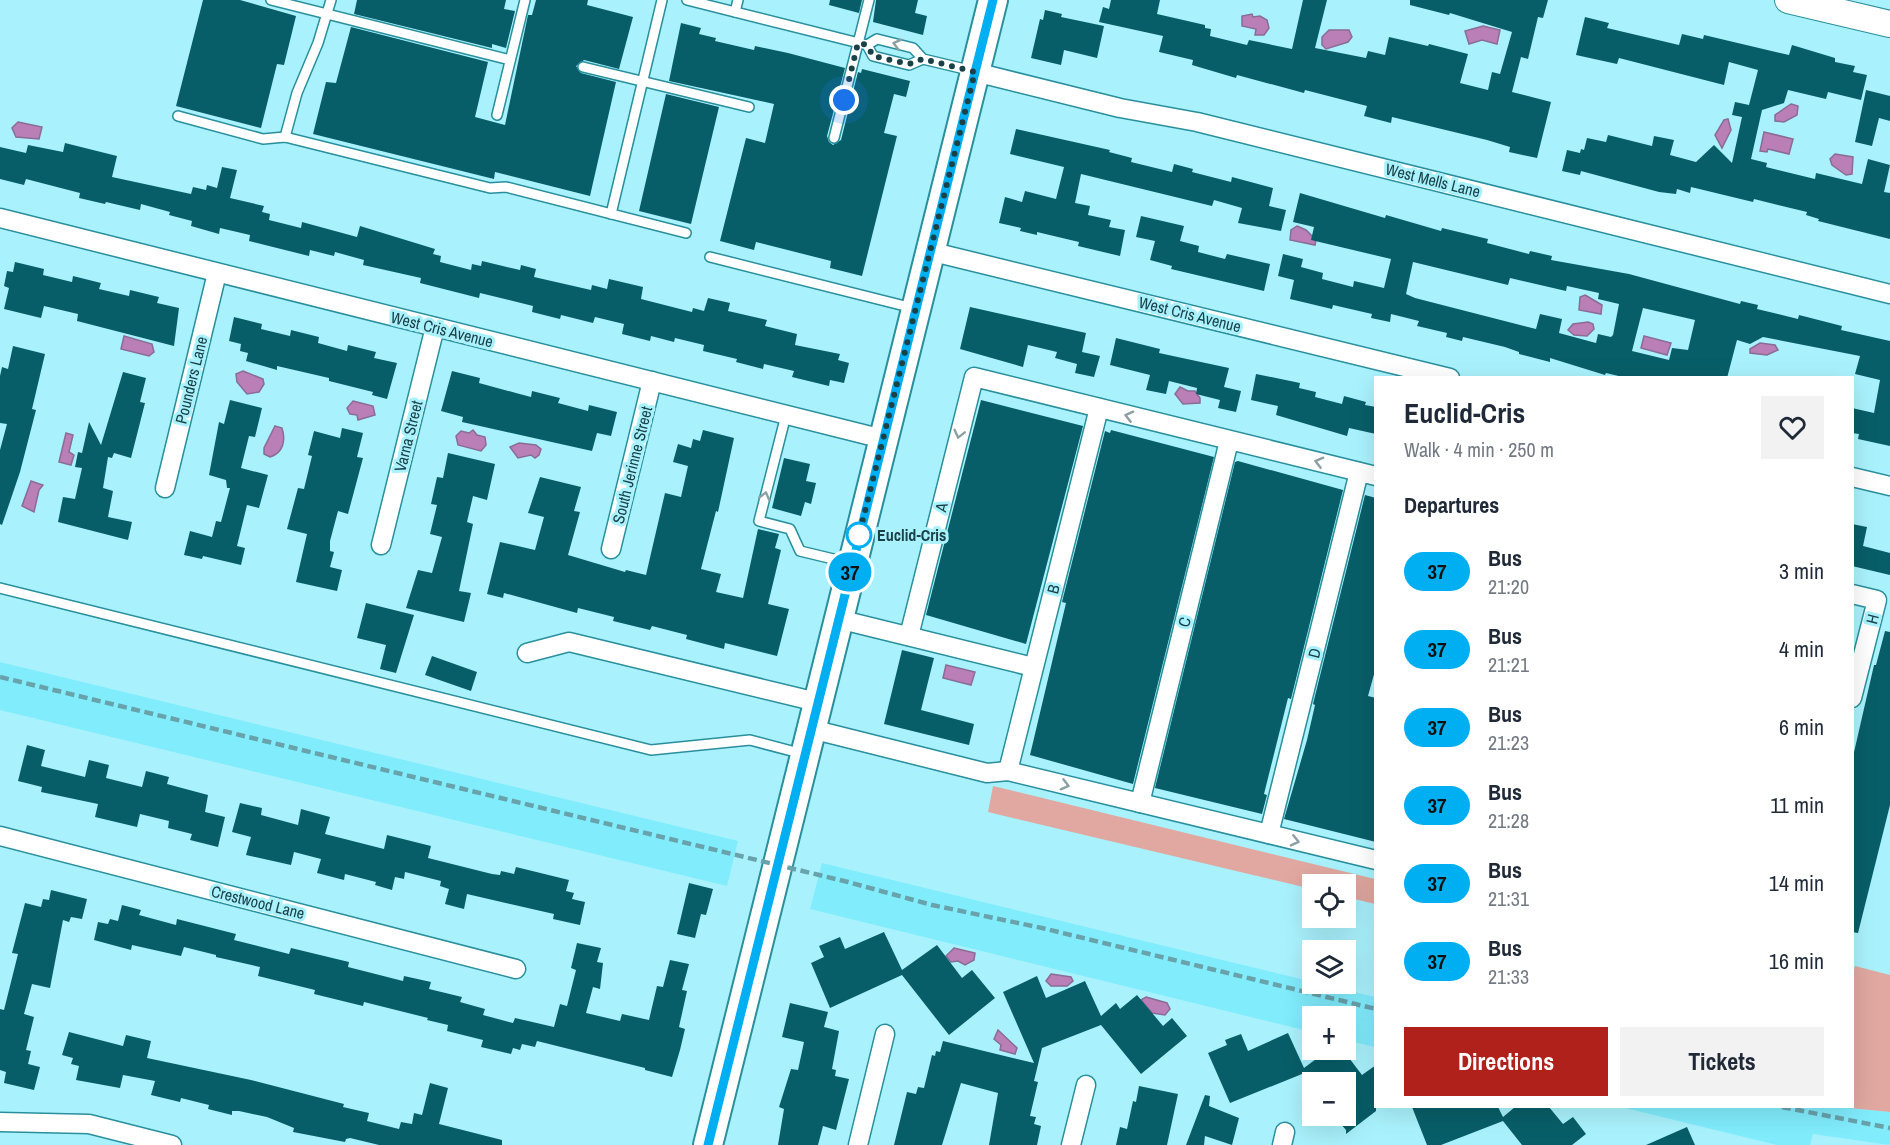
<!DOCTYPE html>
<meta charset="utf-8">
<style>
body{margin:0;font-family:"Archivo Narrow",sans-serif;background:#f2f2f3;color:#1f2937;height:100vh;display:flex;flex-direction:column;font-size:22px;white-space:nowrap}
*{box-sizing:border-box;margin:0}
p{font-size:20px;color:#747a83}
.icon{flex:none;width:33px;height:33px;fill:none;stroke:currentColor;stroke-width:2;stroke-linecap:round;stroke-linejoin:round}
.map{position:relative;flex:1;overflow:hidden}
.side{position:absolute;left:1374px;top:376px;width:480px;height:732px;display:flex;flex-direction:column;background:#fff;border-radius:0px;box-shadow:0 6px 24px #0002}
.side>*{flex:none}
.badge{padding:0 12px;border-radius:20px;font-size:21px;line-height:39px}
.buttons{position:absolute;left:1302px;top:874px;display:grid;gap:12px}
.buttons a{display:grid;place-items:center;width:54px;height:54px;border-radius:0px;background:#fff;box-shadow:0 6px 24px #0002;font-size:30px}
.you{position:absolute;width:30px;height:30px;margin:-15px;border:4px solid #fff;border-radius:50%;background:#1a73e8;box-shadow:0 0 0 9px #1a73e833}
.map>.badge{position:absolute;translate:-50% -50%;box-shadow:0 0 0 3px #fff}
h2{padding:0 30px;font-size:22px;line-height:54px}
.round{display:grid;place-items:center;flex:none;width:63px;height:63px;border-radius:0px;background:#f2f2f3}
.summary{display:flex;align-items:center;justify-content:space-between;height:102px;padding:0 30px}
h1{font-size:28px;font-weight:700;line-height:45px}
.primary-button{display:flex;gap:12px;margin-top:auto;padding:12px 30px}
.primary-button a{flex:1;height:69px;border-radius:0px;background:#b1211c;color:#fff;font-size:24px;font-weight:700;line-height:69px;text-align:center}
.primary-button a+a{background:#f2f2f3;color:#1f2937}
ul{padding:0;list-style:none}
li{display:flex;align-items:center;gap:18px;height:78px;padding:0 30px}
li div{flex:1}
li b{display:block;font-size:22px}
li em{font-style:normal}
li .badge{min-width:66px;font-weight:700;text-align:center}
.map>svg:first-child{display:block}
</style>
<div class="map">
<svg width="1890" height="1145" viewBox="0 0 1890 1145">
<rect width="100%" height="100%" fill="#a9f2fd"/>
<g fill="#80ecfc">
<path d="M0,662L738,841L727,886L0,710Z"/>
<path d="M822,863L1375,997V1047L1346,1040V1017H1312V1032L810,909Z"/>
<path d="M1621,1107H1839L1890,1112V1145L1813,1134L1810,1145H1777Z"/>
</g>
<g fill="#e0a8a0">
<path d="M993,786L1375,879V904L1346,897V885H1312V889L988,812Z"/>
<path d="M1855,966L1890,975V1112L1839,1107H1852V977Z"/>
</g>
<g fill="#ba7fb7" stroke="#8a6c95" stroke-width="1.5">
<path d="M1252,14L1253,17L1260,16L1267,20L1269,28L1264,35H1255L1256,29L1242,26V16Z"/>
<path d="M1483,26L1500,30L1497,44L1482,40L1469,44L1465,31Z"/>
<path d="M1329,30H1349L1352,37L1348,42L1326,49L1322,45V37Z"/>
<path d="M1791,104L1798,106L1797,115L1784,122L1775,121V115Z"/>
<path d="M1728,119L1731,130L1722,148L1715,135L1724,120Z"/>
<path d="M18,122L42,127L39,139L16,137L12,128Z"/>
<path d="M1764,132L1793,139L1789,154L1768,149L1767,152L1760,151Z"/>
<path d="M1835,154L1853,157L1852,174L1846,175L1832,165L1830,159Z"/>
<path d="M1297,226L1306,230L1316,240L1315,245L1290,240L1291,230Z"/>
<path d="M1585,295L1602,305L1601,314L1579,310L1580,297Z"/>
<path d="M1588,322L1593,324L1594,329L1587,336L1574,335L1568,330L1573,324Z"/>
<path d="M124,336L152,344L154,352L149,356L121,349Z"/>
<path d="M1644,336L1671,343L1667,355L1641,348Z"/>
<path d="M1760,343L1775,345L1778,350L1767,355L1750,353V349Z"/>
<path d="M243,371L263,379L264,384L259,392L247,394L237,382L236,374Z"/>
<path d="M1180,387L1188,391H1195L1200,398V403L1183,404L1175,394Z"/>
<path d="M353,401L373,406L375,415L358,420L357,415L350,414L347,408Z"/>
<path d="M275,426L282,428C286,441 283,453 270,457L264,454V448Z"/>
<path d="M473,430L477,435L485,437L486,445L481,451L458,445L456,436L461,431L469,433Z"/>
<path d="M66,433L73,435L69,452L74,455L71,465L59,462Z"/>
<path d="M519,443L536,445L541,449L539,455L535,458L531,455L518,458L510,447Z"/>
<path d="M31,481L43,485L39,490L34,512L22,506Z"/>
<path d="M946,665L975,672L971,685L943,678Z"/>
<path d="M954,948L975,953L974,960L965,965L958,961L951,962L946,956Z"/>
<path d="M1051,974L1071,977L1073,981L1067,986H1051L1046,981Z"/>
<path d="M1146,997L1167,1003L1170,1009L1165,1015L1152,1013L1141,1000Z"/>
<path d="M998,1030L1017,1048L1015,1054L1000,1050L1001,1045L994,1039Z"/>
</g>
<g fill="#085e68" fill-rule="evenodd">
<path d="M203,0H240L296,16L284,65L277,64L261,128L176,106Z"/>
<path d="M357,0H506L504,9L515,11L506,48L492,44V48L354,14Z"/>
<path d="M536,0H588L587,5L633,17L619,69L584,60L576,66L581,73L616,82L590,196L495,172L494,179L313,134L326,82L336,83L351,27L488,62L475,117L505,125L528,15H532Z"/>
<path d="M830,0H862L859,13L829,5Z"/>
<path d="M876,0H918L915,13L927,16L923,35L873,22Z"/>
<path d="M1111,0H1160L1157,14L1205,25V28L1211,29L1210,36L1247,45L1249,40L1292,49L1303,0H1327L1315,48L1366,58L1368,51L1385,55L1389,37L1428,46L1429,44L1468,54L1460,83L1488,90L1492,72L1500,74L1512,32L1450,13L1449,15L1410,5V0H1548L1543,18L1538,17L1528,59L1521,57L1512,92L1551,102L1537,158L1509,152L1510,147L1487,140L1392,117L1391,123L1364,116L1367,106L1305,90L1304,93L1237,75L1236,78L1192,65L1193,60L1159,52L1163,36L1099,22L1103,7L1109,9Z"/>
<path d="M1045,10L1062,14L1061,17L1104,26L1097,58L1064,50L1061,65L1031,58L1040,19L1043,20Z"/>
<path d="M1585,17L1609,23L1607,28L1679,45L1682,34L1703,39L1704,35L1789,55L1792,45L1835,58V62L1855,66L1853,72L1867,75L1861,100L1828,92L1826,99L1788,90L1784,103L1762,110L1751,159L1767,163L1766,167L1815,179L1816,173L1862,184L1868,159L1890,165L1884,192L1890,193V239L1818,221L1819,219L1806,215L1807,212L1754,199L1753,202L1691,187L1690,193L1677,189L1676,194L1659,192L1581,171L1580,175L1562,171L1567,150L1580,153L1581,149L1584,150L1587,138L1606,142L1608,135L1652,146L1654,136L1674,140L1670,155L1696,162L1714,145L1732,163L1742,117L1732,115L1735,102L1749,105L1758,70L1729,62L1724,85L1619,58L1617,64L1576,55Z"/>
<path d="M681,23L701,28L699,34L716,38L715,41L754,50L755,46L788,53L845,68L827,136L829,142L833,145L841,140L858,72L861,73L862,69L910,81L906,97L894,94L884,133L897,136L862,276L830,268L831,261L756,242L754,250L720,241L746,138L765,143L774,104L669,81Z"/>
<path d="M1866,90L1890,96V121L1879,118L1872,146L1855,142Z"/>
<path d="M666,94L719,107L691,224L639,211Z"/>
<path d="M1016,129L1110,150L1109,152L1132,158L1131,162L1172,172L1174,164L1193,169L1192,172L1231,182L1232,177L1273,188L1269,206L1286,210L1281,231L1238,223L1242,208L1214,200L1212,206L1081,174L1075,203L1090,206L1088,215L1111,220L1109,227L1125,230L1120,256L1078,246L1079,242L1037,232V235L1020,231L1021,228L999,223L1005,197L1022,202L1025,191L1056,199L1064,167L1010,154Z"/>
<path d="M65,143L117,156L112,177L191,194L193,187L206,190L207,185L217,188L222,167L237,170L230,198L264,206L262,212L270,214L269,220L301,228L302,222L357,237L360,226L435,249L433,254L441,256L440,262L471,270L472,264L481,266L482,261L520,270L521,265L536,269L534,277L591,290L592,285L607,289L609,279L643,287L641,299L692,312L693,308L704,311L708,298L730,303L728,311L767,320L765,326L797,334L795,345L840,354L838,360L849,363L844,383L830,380L829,386L792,377L794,371L764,364L763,369L736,362L737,359L703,351L704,345L675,338L674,342L651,336L650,341L622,334L624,324L595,317L593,323L561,315L560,319L532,312L533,306L480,293L479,298L420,283L421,278L363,265L364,260L335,252L334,256L310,250L309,256L249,241L250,235L220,228L219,234L191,226L192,221L169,215L170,212L141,204L140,210L106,202L105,204L79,198L80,193L26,179L24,185L0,179V147L26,153L28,145L63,152Z"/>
<path d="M1300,193L1385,218L1386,215L1441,231L1442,228L1488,239L1487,243L1529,254L1530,251L1552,256L1551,260L1629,274L1740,304L1741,301L1758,305L1757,309L1798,319L1799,315L1842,326L1841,330L1890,341V446L1858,439L1859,434L1852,433V408L1874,413L1880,380L1855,374L1860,356L1763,337L1750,344L1737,340L1727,378H1627L1606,373L1605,375L1550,358V362L1519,354V352L1505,347L1463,337L1462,341L1446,337L1447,333L1417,326L1419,321L1391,314L1390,322L1371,318L1372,314L1333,305L1332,309L1290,299L1294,280L1278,276L1283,254L1303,259L1301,267L1323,273L1322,279L1353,287L1354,281L1384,288L1391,259L1311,240L1314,227L1293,222ZM1413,262L1508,285L1510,278L1566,291L1567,286L1599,293L1598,299L1619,304L1613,335L1611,337L1598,334L1596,343L1559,333L1562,319L1540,314L1536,329L1415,298L1406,294ZM1643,308L1695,320L1688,350L1672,348L1669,360L1632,351Z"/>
<path d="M1141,216L1184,226L1180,241L1199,246L1198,252L1225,259L1227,254L1270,264L1264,291L1171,269L1172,266L1150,260L1155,241L1136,237Z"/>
<path d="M15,262L44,269L43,275L72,282L73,276L101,283L99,289L129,296L130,290L159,297L157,303L179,308L174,346L77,321L78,314L44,306L41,318L4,309L9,288L4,286L7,271L13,272Z"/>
<path d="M970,307L1086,333L1082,352L1100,356L1094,377L1075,373L1077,364L1055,358L1057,352L1028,345L1023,367L960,349Z"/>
<path d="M234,317L262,324L261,329L290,336L291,330L319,337L318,343L347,351L348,345L376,352L374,358L397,363L387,399L372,395L373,392L329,381V378L277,366V370L246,361L248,353L240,351L241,344L229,341Z"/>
<path d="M1116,338L1160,349L1159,353L1229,368L1224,387L1241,391L1236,412L1218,408L1220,400L1196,394L1197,388L1169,381L1166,394L1146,390L1150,375L1110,365Z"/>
<path d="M13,346L45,354L32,409L36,410L20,472L2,525L0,524V450L7,424L0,423V376L2,367L8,369Z"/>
<path d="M452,371L480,378L479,383L516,393L531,397L532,391L560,398L558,403L588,411L589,405L617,412L611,436L597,433L592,451L462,422L463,417L441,411Z"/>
<path d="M123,372L146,378L140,402L145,403L131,458L114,453L112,458L108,457L103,488L113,491L108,517L132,522L128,540L58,522L63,497L75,499L82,468L75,467L78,452L82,453L89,422L101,445Z"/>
<path d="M1256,374L1300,383L1299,388L1316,392L1315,397L1342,404L1344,396L1366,402L1365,405L1376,407V434L1349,428L1347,436L1276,415L1278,406L1251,400Z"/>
<path d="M230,400L262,408L255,437L249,436L241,468L268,475L259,508L247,505L237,546L245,548L241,565L203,556L202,559L184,555L190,531L212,537L216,521L221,522L230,488H227L226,480L209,475L219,422L224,424Z"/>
<path d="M981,400L1083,426L1026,644L926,615Z"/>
<path d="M342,428L363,433L357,457L363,458L348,514L338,511L330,541V551L334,552L330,567L342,570L337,591L296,582L307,534L287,529L298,488L304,489L312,456L308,455L314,431L340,438Z"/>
<path d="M703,430L734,438L718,512L716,511L701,569L721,574L716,592L743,598L758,529L779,534L775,548L781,550L768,604L789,609L777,656L725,643L724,649L686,639L687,635L652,626L650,630L613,621L614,617L578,608L577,613L504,593L503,598L487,594L500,542L535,550L544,517L528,513L540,477L581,487L574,511L580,512L568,555L625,572L626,570L646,575L665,493L681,497L688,466L673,462L678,444L691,448L693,439L700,441Z"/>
<path d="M1111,430L1214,457L1133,784L1030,755L1066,603L1062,602L1105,431L1110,433Z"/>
<path d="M448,453L495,464L487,500L473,496L467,522L473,524L459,591L471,593L464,622L406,608L418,570L432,573L442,537L430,534L437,505L431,504L437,477L443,478Z"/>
<path d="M784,458L810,464L806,481L816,483L811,504L805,502L801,516L772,508Z"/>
<path d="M1238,461L1343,490L1291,699L1288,698L1264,794L1267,795L1262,814L1155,788L1235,462Z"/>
<path d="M1365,495L1376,498V667L1368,696L1376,698V842L1284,819L1307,740L1315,705L1313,704Z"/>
<path d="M1852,524L1867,527L1863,546L1890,553V575L1852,566Z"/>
<path d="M366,603L414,615L396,673L380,669L386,645L357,638Z"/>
<path d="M1885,631L1890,632V805L1858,933L1852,932V761L1874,665H1876Z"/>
<path d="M902,650L934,658L921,710L974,724L969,745L884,724Z"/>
<path d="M432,656L477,672L471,691L425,675Z"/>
<path d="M27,745L45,750L41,766L85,777L89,760L109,765L106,778L142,787L146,771L169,777L167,784L208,795L205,812L225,817L218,847L190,840L192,834L168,828L169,821L140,814L137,827L95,817L98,804L41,792L42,787L18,781Z"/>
<path d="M240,803L262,808L261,815L298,825L301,809L330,817L325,834L384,849L387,835L431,846L428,858L492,874L500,875L501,871L514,874L516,867L569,880L566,891L574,893L572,899L585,902L580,925L553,919L554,914L467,894L464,909L445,904L449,889L440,886L441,881L405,872L404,879L395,877L392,890L375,885L376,882L345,874L344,880L317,873L321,859L294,852L291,865L246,855L251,837L232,832Z"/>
<path d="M689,883L713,889L706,915L701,914L695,938L677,934Z"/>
<path d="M51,890L87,899L82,919L71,917L69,922L63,920L50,988L32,984L24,1014L34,1017L26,1050L31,1051L28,1064L40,1067L34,1090L4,1083L6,1072L0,1070V1009L4,1010L18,954L12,953L25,903L41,907L43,899L49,900Z"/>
<path d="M122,905L141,910L139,915L176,925L177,919L236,934L234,940L289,954L291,948L349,962L348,967L403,981L404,976L431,982L429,989L462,997L460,1002L485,1009L483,1015L513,1023L515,1018L554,1027L560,1004L567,1006L576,970L571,968L577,943L601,948L597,962L603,963L600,989L593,987L586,1013L620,1021L622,1014L649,1020L657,986L663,987L670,960L689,964L682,990L687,991L679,1027L685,1029L680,1050L672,1077L645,1070V1068L537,1041L535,1047L522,1044L520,1050L513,1048L511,1054L481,1047L483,1040L447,1031L448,1025L427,1020L428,1018L364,1002L363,1006L314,994L315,990L258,976L260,967L216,957V955L184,947L181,956L132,945L131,950L94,940L98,922L108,924L110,919L118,921Z"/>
<path d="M884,932L902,970L937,945L962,978L972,970L995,998L949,1035L902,975L830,1008L811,963L824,957L819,946L840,937L845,949Z"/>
<path d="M1037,976L1046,998L1085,981L1101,1016L1116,1003L1120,1009L1137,995L1163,1026L1172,1018L1187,1036L1141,1074L1101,1025L1042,1048L1034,1081L1038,1082L1030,1116L1036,1117L1034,1124L1041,1126L1037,1145H989L998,1093L961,1083L942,1145H894L907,1092L916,1094L918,1087L924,1088L932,1055L935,1056L936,1051L940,1052L943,1041L1034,1063L1003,992Z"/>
<path d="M790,1003L828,1012L824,1027L839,1031L832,1069L836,1070L835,1076L849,1079L836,1130L823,1126L818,1145H778L784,1109L779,1107L791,1069L798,1070L804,1042L782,1037Z"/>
<path d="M69,1032L123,1046L126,1035L151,1041L147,1058L251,1080L344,1104L343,1107L369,1113L367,1121L399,1129L401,1122L412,1124L414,1113L422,1115L430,1083L448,1088L439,1124L502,1140V1145H379L350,1138L346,1139L345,1142L293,1132L294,1128L267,1117L239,1111H232V1115L208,1109L209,1105L181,1098L180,1102L151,1095L155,1081L123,1075L120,1088L76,1080L79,1066L71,1064L73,1058L62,1055Z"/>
<path d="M1288,1033L1304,1068L1328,1050H1343L1362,1075L1376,1065V1111L1346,1134V1130L1334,1116H1346V1083H1310L1302,1074L1230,1103L1208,1053L1227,1045L1225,1040L1241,1034L1248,1051Z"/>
<path d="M1139,1086L1178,1094L1167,1145H1116L1120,1127L1127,1129L1133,1101L1136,1102Z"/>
<path d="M1205,1095L1210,1096L1209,1106L1239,1118L1232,1145L1205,1136L1204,1145H1186Z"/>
<path d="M1412,1107H1498L1503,1117L1515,1107H1549L1563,1124L1573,1117L1586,1134L1572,1145H1522L1503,1121L1441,1145H1427Z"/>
<path d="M1687,1127L1695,1145H1646Z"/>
</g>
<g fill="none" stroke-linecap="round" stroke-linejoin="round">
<g stroke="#298f9d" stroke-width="12">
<g id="lane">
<path d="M271,0L510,60"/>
<path d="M687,0L867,45L877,39L913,48L923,59L973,71"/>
<path d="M735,12L738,0"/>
<path d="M867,45L873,56L909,65L923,59"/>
<path d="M583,67L749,107"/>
<path d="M497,115L525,0"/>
<path d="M178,116L263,139L285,137L490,188L506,187L686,233"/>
<path d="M285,137L297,93L318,43L331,0"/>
<path d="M834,138L869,0"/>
<path d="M611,214L662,0"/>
<path d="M710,257L913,308"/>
<path d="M786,415L759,521L790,529L800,551L850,563"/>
<path d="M0,588L651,750L750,740L803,754"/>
</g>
</g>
<g stroke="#298f9d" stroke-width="21">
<g id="street">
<path d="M975,72L1120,108L1197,122L1890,294"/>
<path d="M0,218L883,439"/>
<path d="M929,251L1450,378"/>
<path d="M1852,477L1890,486"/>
<path d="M165,488L217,273"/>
<path d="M381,545L435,327"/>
<path d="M611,549L652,381"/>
<path d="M1852,594L1877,600L1852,698"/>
<path d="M838,619L1033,667"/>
<path d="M909,636L974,377L1376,476"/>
<path d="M527,653L569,642L817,702"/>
<path d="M811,729L987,773L1008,771L1376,860"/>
<path d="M1008,771L1099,408"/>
<path d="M1140,803L1229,441"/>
<path d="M1269,834L1359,472"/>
<path d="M0,836L516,969"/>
<path d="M0,1122L89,1124L172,1145"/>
<path d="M858,1145L885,1034"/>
<path d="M1071,1145L1086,1085"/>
<path d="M1282,1145L1285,1132"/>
</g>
</g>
<g stroke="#298f9d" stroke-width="28">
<path id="secondary" d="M1788,0L1890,24"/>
</g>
<g stroke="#298f9d" stroke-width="32">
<path id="primary" d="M708,1145L993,0"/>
</g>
<use href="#lane" stroke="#fff" stroke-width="9"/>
<use href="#street" stroke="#fff" stroke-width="18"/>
<use href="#secondary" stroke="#fff" stroke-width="26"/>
<use href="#primary" stroke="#fff" stroke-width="28"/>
<g stroke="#68a2ab" stroke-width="4.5" stroke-dasharray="9 4.5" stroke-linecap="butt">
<path d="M0,677L848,882L932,905L1042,928L1376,1009"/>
<path d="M1782,1107L1890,1128"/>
</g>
</g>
<defs><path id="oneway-chevron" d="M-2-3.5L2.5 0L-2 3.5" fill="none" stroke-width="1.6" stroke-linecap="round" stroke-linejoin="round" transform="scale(1.5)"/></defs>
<g stroke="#8ca0a3">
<use href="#oneway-chevron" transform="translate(897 44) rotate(-166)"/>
<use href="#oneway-chevron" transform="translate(1129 416) rotate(-166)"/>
<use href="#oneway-chevron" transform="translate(959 434) rotate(104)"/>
<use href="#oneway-chevron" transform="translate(1319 462) rotate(-166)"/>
<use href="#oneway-chevron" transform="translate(765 496) rotate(-76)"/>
<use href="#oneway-chevron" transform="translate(1065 785) rotate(14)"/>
<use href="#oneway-chevron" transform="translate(1295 841) rotate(13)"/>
</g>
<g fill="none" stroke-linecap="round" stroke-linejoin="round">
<g stroke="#fff" stroke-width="14">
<path id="line" d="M708,1145L993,0"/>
</g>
<use href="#line" stroke="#00aff2" stroke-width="9"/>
<path stroke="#194147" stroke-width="6" stroke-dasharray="0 10.8" d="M844,100L858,43L867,45L873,56L909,64L923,59L975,72L857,543L859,535"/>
</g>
<circle fill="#fff" stroke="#00aff2" stroke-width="3" cx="859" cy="535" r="12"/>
<g text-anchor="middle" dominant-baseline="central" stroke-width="6" stroke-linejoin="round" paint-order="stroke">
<g font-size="16" fill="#194147" stroke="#a9f2fd">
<text transform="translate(1433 180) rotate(14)">West Mells Lane</text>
<text transform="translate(1190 314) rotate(14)">West Cris Avenue</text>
<text transform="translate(442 329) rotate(14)">West Cris Avenue</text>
<text transform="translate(191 380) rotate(-76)">Pounders Lane</text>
<text transform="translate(408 436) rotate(-76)">Varna Street</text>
<text transform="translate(632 465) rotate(-76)">South Jerinne Street</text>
<text transform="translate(941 507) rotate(-76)">A</text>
<text transform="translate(1053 589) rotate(-76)">B</text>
<text transform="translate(1872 619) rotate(-76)">H</text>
<text transform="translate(1184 622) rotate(-76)">C</text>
<text transform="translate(1314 653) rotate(-76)">D</text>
<text transform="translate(258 902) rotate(14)">Crestwood Lane</text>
</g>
<g font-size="16" font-weight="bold" fill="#194147" stroke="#a9f2fd" text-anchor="start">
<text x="877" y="535">Euclid-Cris</text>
</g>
</g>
</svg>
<div class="buttons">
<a><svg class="icon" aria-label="locate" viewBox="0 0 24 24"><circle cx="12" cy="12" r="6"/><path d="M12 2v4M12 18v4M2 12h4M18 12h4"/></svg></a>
<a><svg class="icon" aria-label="layers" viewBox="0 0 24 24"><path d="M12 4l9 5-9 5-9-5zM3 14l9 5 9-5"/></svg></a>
<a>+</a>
<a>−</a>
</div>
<div class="you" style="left:844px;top:100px"></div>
<b class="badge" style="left:850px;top:572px;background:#00aff2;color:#111">37</b>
<section class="side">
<div class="summary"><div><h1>Euclid-Cris</h1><p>Walk · 4 min · 250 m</p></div><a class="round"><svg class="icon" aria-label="heart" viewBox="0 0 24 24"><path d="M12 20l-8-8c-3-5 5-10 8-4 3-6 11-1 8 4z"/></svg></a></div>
<h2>Departures</h2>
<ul>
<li><span class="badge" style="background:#00aff2;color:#111">37</span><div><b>Bus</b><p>21:20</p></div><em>3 min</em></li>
<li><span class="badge" style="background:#00aff2;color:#111">37</span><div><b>Bus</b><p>21:21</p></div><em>4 min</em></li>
<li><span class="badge" style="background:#00aff2;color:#111">37</span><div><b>Bus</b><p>21:23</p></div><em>6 min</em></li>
<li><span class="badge" style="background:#00aff2;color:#111">37</span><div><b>Bus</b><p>21:28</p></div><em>11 min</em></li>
<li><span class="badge" style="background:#00aff2;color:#111">37</span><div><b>Bus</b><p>21:31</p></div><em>14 min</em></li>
<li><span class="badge" style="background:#00aff2;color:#111">37</span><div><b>Bus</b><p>21:33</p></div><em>16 min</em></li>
</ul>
<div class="primary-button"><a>Directions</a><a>Tickets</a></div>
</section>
</div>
